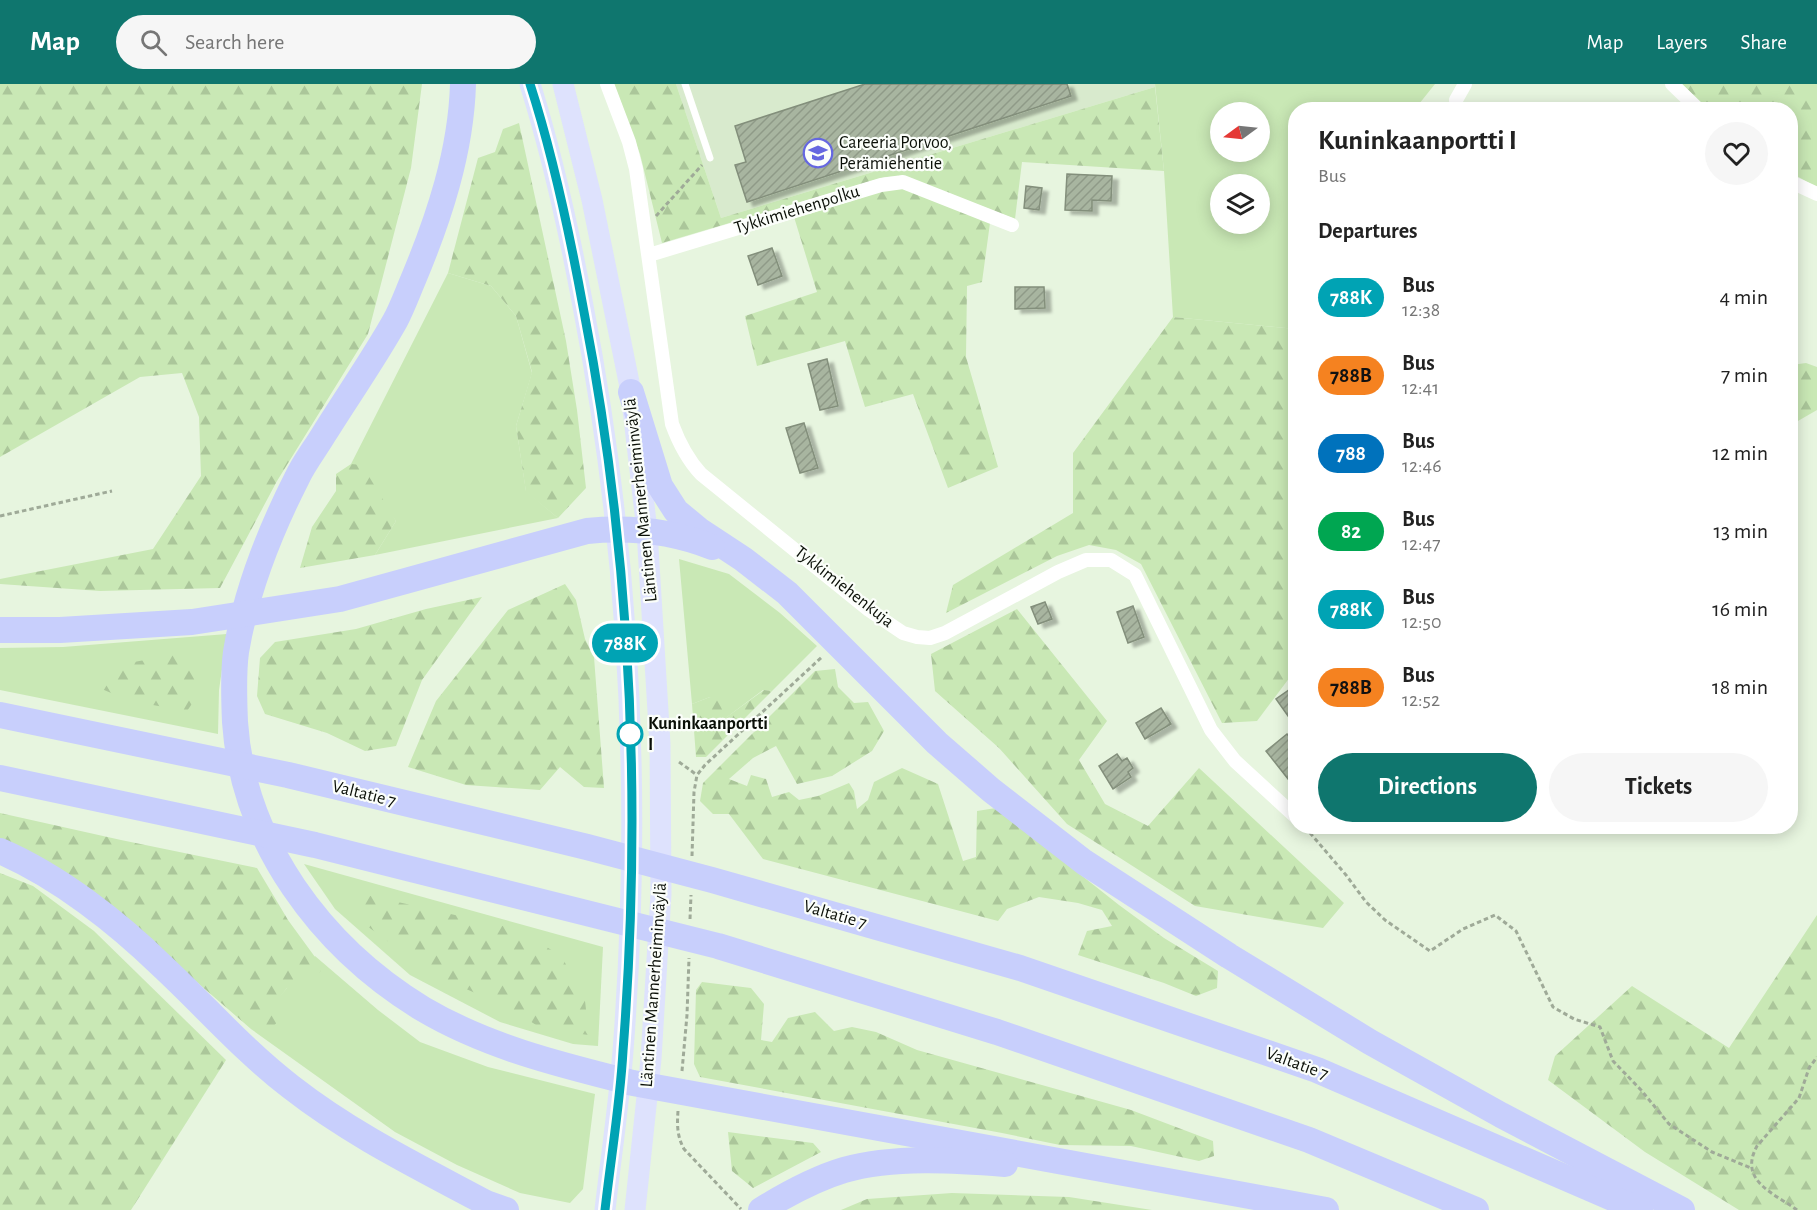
<!DOCTYPE html>
<meta charset="utf-8">
<style>
body{margin:0;font-family:"Alegreya Sans",sans-serif;background:#f6f6f6;color:#222;height:100vh;display:flex;flex-direction:column;font-size:22px;white-space:nowrap}
*{box-sizing:border-box;margin:0}
p{font-size:20px;color:#767676}
.icon{flex:none;width:33px;height:33px;fill:none;stroke:currentColor;stroke-width:2;stroke-linecap:round;stroke-linejoin:round}
.map{position:relative;flex:1;overflow:hidden}
.panel{position:absolute;left:1288px;top:18px;width:510px;height:732px;display:flex;flex-direction:column;background:#fff;border-radius:24px;box-shadow:0 3px 15px #0003}
.panel>*{flex:none}
.badge{padding:0 12px;border-radius:20px;font-size:21px;line-height:39px}
.needle{width:39px;rotate:255deg}
.controls{position:absolute;left:1210px;top:18px;display:grid;gap:12px}
.controls a{display:grid;place-items:center;width:60px;height:60px;border-radius:50%;background:#fff;box-shadow:0 3px 15px #0003;font-size:30px}
.map>.badge{position:absolute;translate:-50% -50%;box-shadow:0 0 0 3px #fff}
h2{padding:0 30px;font-size:22px;line-height:54px}
.round{display:grid;place-items:center;flex:none;width:63px;height:63px;border-radius:32px;background:#f6f6f6}
.head{display:flex;align-items:center;justify-content:space-between;height:102px;padding:0 30px}
h1{font-size:28px;font-weight:700;line-height:45px}
.primary-button{display:flex;gap:12px;margin-top:auto;padding:12px 30px}
.primary-button a{flex:1;height:69px;border-radius:36px;background:#0f766e;color:#fff;font-size:24px;font-weight:700;line-height:69px;text-align:center}
.primary-button a+a{background:#f6f6f6;color:#222}
ul{padding:0;list-style:none}
li{display:flex;align-items:center;gap:18px;height:78px;padding:0 30px}
li div{flex:1}
li b{display:block;font-size:22px}
li em{font-style:normal}
li .badge{min-width:66px;font-weight:700;text-align:center}
header{display:flex;align-items:center;gap:36px;box-sizing:border-box;height:84px;padding:0 30px;background:#0f766e;color:#fff}
header strong{font-size:28px}
nav{display:flex;gap:33px;margin-inline-start:auto;font-size:21px}
.search{width:420px;height:54px;background:#f6f6f6;display:flex;align-items:center;gap:15px;box-sizing:border-box;padding:0 21px;border-radius:33px;color:#767676;font-size:22px}
.map>svg:first-child{display:block}
</style>
<header>
<strong>Map</strong>
<div class="search"><svg class="icon" aria-label="search" viewBox="0 0 24 24"><circle cx="10" cy="10" r="6"/><path d="M15 15l6 6"/></svg>Search here</div>
<nav><a>Map</a><a>Layers</a><a>Share</a></nav>
</header>
<div class="map">
<svg width="1817" height="1126" viewBox="0 0 1817 1126">
<defs>
<pattern id="forest-firs" width="22" height="20" patternUnits="userSpaceOnUse" patternTransform="scale(1.5)"><rect width="22" height="20" fill="#c9e8b5"/><path d="M5 1l3.5 6h-7zM16 11l3.5 6h-7z" fill="#abc69a"/></pattern>
<pattern id="building-hatch" width="6" height="6" patternUnits="userSpaceOnUse" patternTransform="scale(1.5)"><rect width="6" height="6" fill="#a8b5a0"/><path d="M-1 1l2-2M0 6l6-6M5 7l2-2" fill="none" stroke="#8f9a88"/></pattern>
<filter id="shadow"><feDropShadow dx="6" dy="4" stdDeviation="1.5" flood-color="#0004"/></filter>
</defs>
<rect width="100%" height="100%" fill="#e7f5df"/>
<path fill="#d8eacd" d="M676,0H1155V3L721,134Z"/>
<g fill="#c9e8b5" fill-rule="evenodd">
<path d="M1155,0H1435L1415,25L1296,26V245L1173,233L1164,87ZM1260,28V68H1221V28ZM1260,100V140H1221V100Z"/>
<path d="M448,189L491,202L516,232L532,289L516,342L526,407L558,434L375,471L396,437L351,380Z"/>
<path d="M679,475L729,490L780,529L817,562L772,607L763,606L723,636L710,613L692,620Z"/>
<path d="M227,550L219,606L218,650L0,606V564L63,563Z"/>
<path d="M304,780L603,863L598,962L573,960L500,938L410,891L335,825Z"/>
<path d="M315,872L378,926L420,958L488,983L595,1010L583,1105L570,1119L520,1109L457,1081L395,1048L251,945Z"/>
</g>
<g fill="url(#forest-firs)">
<path d="M0,0H422L411,84L368,250L277,397L220,504L100,507L0,500V495L153,465L201,392L199,333L182,289L140,293L0,373Z"/>
<path d="M614,0H676L721,134L1155,3L1164,87L1022,78L1015,135L903,92L885,93L662,159L640,70Z"/>
<path d="M1682,0H1817V103L1791,89V26L1708,25Z"/>
<path d="M519,39L566,257L577,326L586,404L558,434L526,408L516,342L532,288L516,232L491,202L448,189L478,74L495,68L503,45Z"/>
<path d="M902,103L990,139L982,198L967,202L966,273L998,383L948,404L913,310L865,323L845,257L757,282L745,232L817,208L794,133L882,106Z"/>
<path d="M1173,233L1296,245V589H1293L1257,637L1222,639L1141,480L1116,466L1089,461L1057,472L946,529L953,501L1073,429V369Z"/>
<path d="M1806,279L1817,283V326L1791,341V281Z"/>
<path d="M351,380L362,381L396,437L375,471L300,484L312,443L336,407V390Z"/>
<path d="M565,500L576,516L585,555L594,573L604,704L584,703L560,683L540,706L466,701L408,683L436,617L508,526Z"/>
<path d="M482,513L422,596L396,662L365,667L327,649L265,630L257,612L260,574L275,558L356,545L426,525Z"/>
<path d="M1017,525L1107,637L1079,676L1105,720L1148,742L1199,684L1344,819L1323,844L1195,822L1067,740L999,664L935,607L931,570Z"/>
<path d="M188,568L205,601L187,627L130,617L90,600L134,578Z"/>
<path d="M835,585L838,603L854,619L868,618L884,647L872,667L832,692L797,700L776,662L753,674L729,695L747,702L751,691L766,695L772,713L789,708L799,716L818,712L849,699L854,707L857,725L868,716L874,698L902,684L938,700L963,777L976,773L977,727L996,724L1119,821L1164,854L1218,887L1217,904L1196,912L1164,899L1078,871L1087,847L1112,842L1102,826L1078,819L1039,813L1007,825L998,837L763,775L729,730H713L700,717L703,699L815,587Z"/>
<path d="M764,606L772,607L706,673H696L692,620L710,613L720,616L724,635Z"/>
<path d="M0,729L121,756L257,784L288,836L323,884L310,900L287,904L275,919L281,934L269,947L251,945L109,822L0,762Z"/>
<path d="M0,789L33,802L94,847L226,976L131,1126H0Z"/>
<path d="M345,806L521,846L562,873L585,917L589,951L542,945L512,925L432,890L363,839Z"/>
<path d="M1817,831V1126H1739L1645,1068L1548,996L1555,972L1632,902L1729,964Z"/>
<path d="M702,898L751,904L764,920L761,956L772,958L788,934L815,928L834,947L852,943L876,948L917,966L1131,1026L1213,1057L1214,1072L1199,1077L1131,1062L1060,1061L1002,1049L700,993L694,980L696,906Z"/>
<path d="M728,1048L813,1059L821,1068L753,1104L732,1087Z"/>
<path d="M952,1109L1069,1113L1152,1126H841L867,1115Z"/>
</g>
<g fill="url(#building-hatch)" stroke="#838f7b" stroke-width="1.5" filter="url(#shadow)">
<path d="M865,0H1067L1071,12L747,118L735,81L746,78L735,42Z"/>
<path d="M1067,90L1112,92L1111,117L1092,116V127L1065,126Z"/>
<path d="M1026,102L1042,104L1039,126L1024,124Z"/>
<path d="M772,164L782,192L758,201L748,172Z"/>
<path d="M1015,203H1044L1045,224L1015,225Z"/>
<path d="M827,275L838,322L820,326L808,280Z"/>
<path d="M804,339L818,384L800,389L786,344Z"/>
<path d="M1045,518L1052,535L1038,540L1031,523Z"/>
<path d="M1133,522L1144,553L1128,559L1117,528Z"/>
<path d="M1296,601V626L1288,632L1276,615Z"/>
<path d="M1161,624L1171,640L1145,655L1136,639Z"/>
<path d="M1287,650L1296,661V705L1266,667Z"/>
<path d="M1117,670L1122,677L1127,674L1133,684L1128,688L1131,693L1113,705L1099,682Z"/>
</g>
<g fill="none" stroke-linecap="round" stroke-linejoin="round">
<g stroke="#9faa98" stroke-width="3" stroke-dasharray="4.5 3" stroke-linecap="butt">
<path d="M656,132L702,81"/>
<path d="M0,432L112,407"/>
<path d="M679,678L697,691"/>
<path d="M1305,743L1346,791L1366,818L1385,836L1430,867L1463,845L1495,831L1516,847L1553,923L1574,935L1600,943L1613,977L1641,1006L1669,1040L1712,1068L1751,1084"/>
<path d="M692,772L694,708L697,691L705,681L823,572"/>
<path d="M690,835L691,811"/>
<path d="M682,987L687,931L689,874"/>
<path d="M678,1027C677,1041 677,1052 684,1065L741,1125"/>
<path d="M1797,1126C1774,1109 1738,1097 1757,1062L1799,1014L1809,984L1817,973"/>
</g>
<path stroke="#fff" stroke-width="7" d="M685,0L710,74"/>
<g stroke="#fff" stroke-width="14">
<path d="M607,0L629,58L636,85L672,340C679,359 687,375 701,390L869,526L903,549L917,553L930,554L945,549L1058,488L1086,476H1111L1135,491L1211,646L1235,677L1296,733"/>
<path d="M1672,0L1699,26"/>
<path d="M1456,16L1465,0"/>
<path d="M1791,98L1817,110"/>
<path d="M649,171L881,101L903,98L1012,141"/>
</g>
<g stroke="#dee2fd" stroke-width="21">
<path d="M530,0C553,73 569,147 583,222C630,466 642,719 623,967C619,1020 611,1073 605,1126"/>
<path d="M563,0L592,116L631,308L647,447L660,660L661,810L651,975L635,1126"/>
</g>
<g stroke="#c8cffc" stroke-width="26">
<path d="M463,0C461,68 439,134 413,196C407,210 402,224 395,237C373,276 347,313 324,350C315,365 304,379 297,394C269,449 246,507 236,568C233,590 234,615 235,638C243,758 321,863 423,925C487,963 561,981 633,999L1326,1126"/>
<path d="M631,308L660,402L676,427L699,446L743,475L787,509L937,659L991,706L1084,778L1229,872L1370,958L1501,1031L1682,1126"/>
<path d="M0,546H60L192,538L340,515L587,447C630,443 672,447 712,463"/>
<path d="M0,631L288,691L587,763L712,796L1020,884L1317,986L1640,1126"/>
<path d="M0,694L315,761L718,862L997,948L1309,1056L1476,1126"/>
<path d="M0,767C58,792 117,838 162,882C205,922 244,967 291,1003C351,1050 419,1083 486,1119L506,1126"/>
<path d="M761,1126C787,1110 814,1095 844,1086C893,1072 955,1076 1005,1080"/>
</g>
</g>
<g fill="none" stroke-linecap="round" stroke-linejoin="round">
<g stroke="#fff" stroke-width="14">
<path id="line" d="M530,0C554,74 570,151 584,228C631,470 642,721 623,967C620,1020 611,1073 605,1126"/>
</g>
<use href="#line" stroke="#00a3b4" stroke-width="9"/>
</g>
<defs>
<g id="school-ring" transform="scale(1.5)"><circle r="9.5" fill="#fbfefa" stroke="#6567e0" stroke-width="1.5"/><path d="M0-5L7-2L0 1L-7-2ZM-4 1L0 2.5L4 1V4Q0 6-4 4Z" fill="#6567e0"/></g>
</defs>
<g fill-rule="evenodd">
<use href="#school-ring" x="818" y="69"/>
</g>
<circle fill="#fff" stroke="#00a3b4" stroke-width="3" cx="630" cy="650" r="12"/>
<g text-anchor="middle" dominant-baseline="central" stroke-width="4.5" stroke-linejoin="round" paint-order="stroke">
<g font-size="18" fill="#0a0f07" stroke="#fbfefa" text-anchor="start">
<text x="839" y="59">Careeria Porvoo,<tspan x="839" dy="21">Perämiehentie</tspan></text>
</g>
<g font-size="18" fill="#0a0f07" stroke="#fbfefa">
<text transform="translate(797 126) rotate(-17)">Tykkimiehenpolku</text>
<text transform="translate(641 416) rotate(-96)">Läntinen Mannerheiminväylä</text>
<text transform="translate(844 503) rotate(38)">Tykkimiehenkuja</text>
<text transform="translate(364 710) rotate(14)">Valtatie 7</text>
<text transform="translate(835 831) rotate(16)">Valtatie 7</text>
<text transform="translate(654 901) rotate(-86)">Läntinen Mannerheiminväylä</text>
<text transform="translate(1297 980) rotate(20)">Valtatie 7</text>
</g>
<g font-size="18" font-weight="bold" fill="#0a0f07" stroke="#fbfefa" text-anchor="start">
<text x="648" y="640">Kuninkaanportti<tspan x="648" dy="21">I</tspan></text>
</g>
</g>
</svg>
<div class="controls">
<a><svg class="needle" viewBox="-14 -14 28 28"><path d="M0-13l5 13h-10z" fill="#e53935"/><path d="M0 13l5-13h-10z" fill="#767676"/></svg></a>
<a><svg class="icon" aria-label="layers" viewBox="0 0 24 24"><path d="M12 4l9 5-9 5-9-5zM3 14l9 5 9-5"/></svg></a>
</div>
<b class="badge" style="left:625px;top:559px;background:#00a3b4;color:#fff">788K</b>
<section class="panel">
<div class="head"><div><h1>Kuninkaanportti I</h1><p>Bus</p></div><a class="round"><svg class="icon" aria-label="heart" viewBox="0 0 24 24"><path d="M12 20l-8-8c-3-5 5-10 8-4 3-6 11-1 8 4z"/></svg></a></div>
<h2>Departures</h2>
<ul>
<li><span class="badge" style="background:#00a3b4;color:#fff">788K</span><div><b>Bus</b><p>12:38</p></div><em>4 min</em></li>
<li><span class="badge" style="background:#f58220;color:#111">788B</span><div><b>Bus</b><p>12:41</p></div><em>7 min</em></li>
<li><span class="badge" style="background:#0072bc;color:#fff">788</span><div><b>Bus</b><p>12:46</p></div><em>12 min</em></li>
<li><span class="badge" style="background:#00a651;color:#fff">82</span><div><b>Bus</b><p>12:47</p></div><em>13 min</em></li>
<li><span class="badge" style="background:#00a3b4;color:#fff">788K</span><div><b>Bus</b><p>12:50</p></div><em>16 min</em></li>
<li><span class="badge" style="background:#f58220;color:#111">788B</span><div><b>Bus</b><p>12:52</p></div><em>18 min</em></li>
</ul>
<div class="primary-button"><a>Directions</a><a>Tickets</a></div>
</section>
</div>
